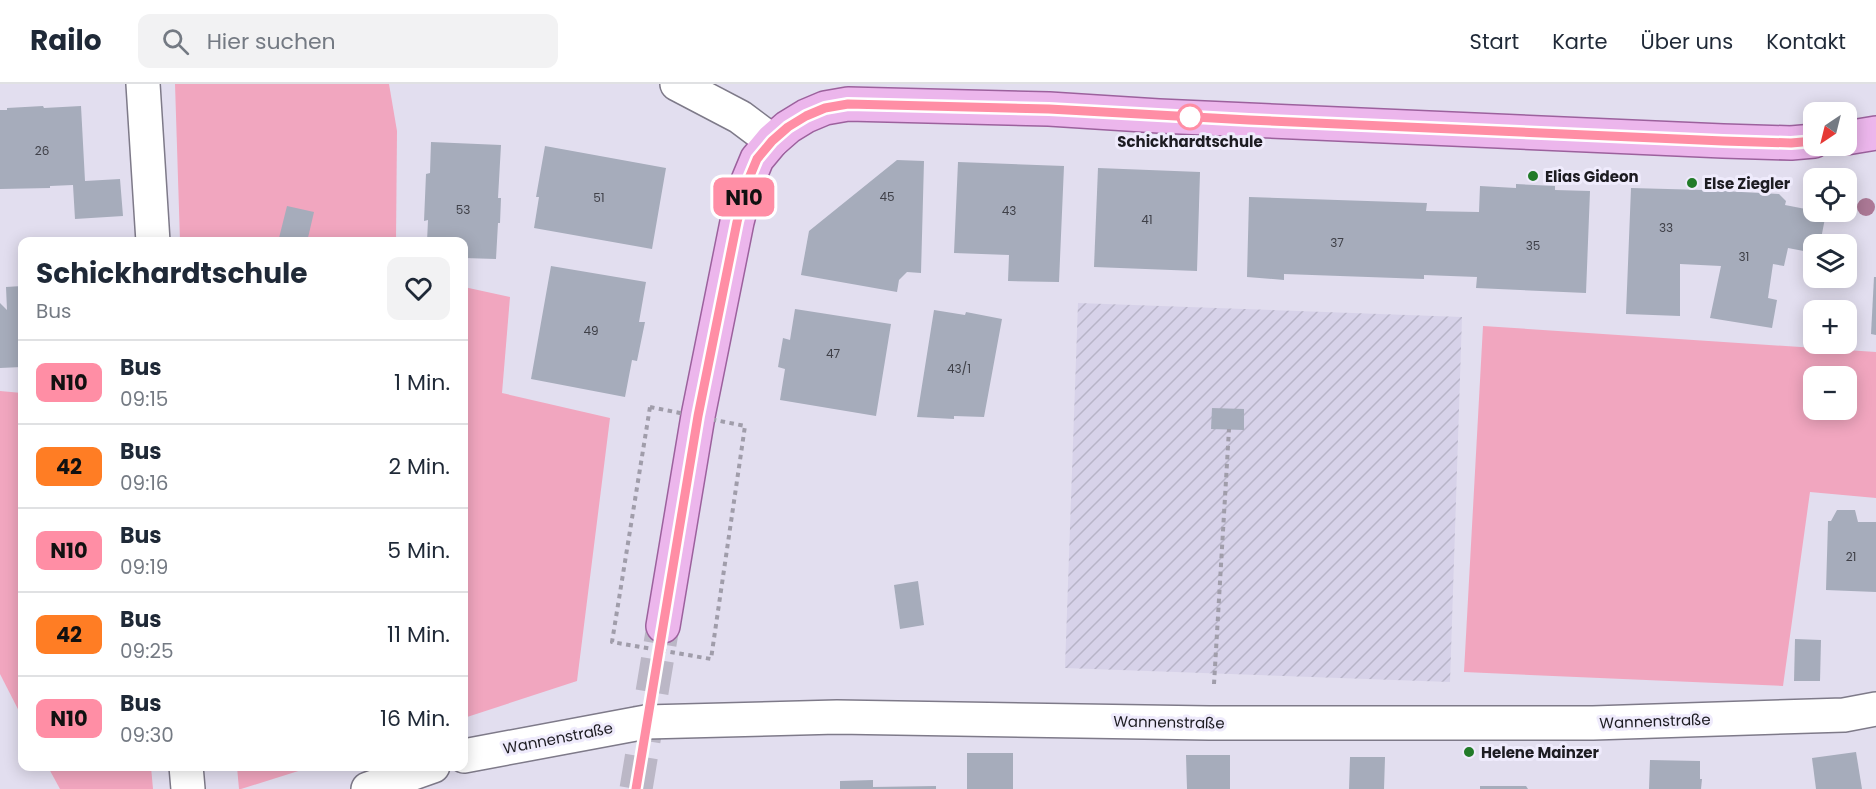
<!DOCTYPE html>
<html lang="de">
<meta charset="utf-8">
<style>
body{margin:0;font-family:Poppins,sans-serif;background:#f2f2f3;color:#1f2937;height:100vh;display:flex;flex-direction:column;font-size:22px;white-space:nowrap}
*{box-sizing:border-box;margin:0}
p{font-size:20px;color:#747a83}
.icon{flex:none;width:33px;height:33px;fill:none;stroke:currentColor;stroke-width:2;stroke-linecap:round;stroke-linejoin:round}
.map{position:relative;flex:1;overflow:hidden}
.sheet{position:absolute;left:18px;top:153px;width:450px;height:534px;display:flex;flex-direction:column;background:#fff;border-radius:12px;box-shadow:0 3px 15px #0003}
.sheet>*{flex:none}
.badge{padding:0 12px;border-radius:9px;font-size:21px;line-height:39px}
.needle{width:39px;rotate:215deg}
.tools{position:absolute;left:1803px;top:18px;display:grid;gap:12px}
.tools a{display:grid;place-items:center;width:54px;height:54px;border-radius:12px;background:#fff;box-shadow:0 3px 15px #0003;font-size:30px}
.map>.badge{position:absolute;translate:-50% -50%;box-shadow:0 0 0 3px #fff}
.round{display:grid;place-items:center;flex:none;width:63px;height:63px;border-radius:12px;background:#f2f2f3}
.headline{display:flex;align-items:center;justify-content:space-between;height:102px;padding:0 18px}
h1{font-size:28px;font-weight:700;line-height:45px}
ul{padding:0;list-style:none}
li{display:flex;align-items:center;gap:18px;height:84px;padding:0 18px;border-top:2px solid #e0e1e3}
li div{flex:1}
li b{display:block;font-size:22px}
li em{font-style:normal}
li .badge{min-width:66px;font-weight:700;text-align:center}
header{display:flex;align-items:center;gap:36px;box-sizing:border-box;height:84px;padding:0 30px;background:#fff;border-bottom:2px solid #e0e1e3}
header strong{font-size:28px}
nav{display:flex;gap:33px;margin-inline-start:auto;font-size:21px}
.search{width:420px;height:54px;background:#f2f2f3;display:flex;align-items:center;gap:15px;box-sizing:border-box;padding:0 21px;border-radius:12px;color:#747a83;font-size:22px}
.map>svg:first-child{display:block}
</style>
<header>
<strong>Railo</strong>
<div class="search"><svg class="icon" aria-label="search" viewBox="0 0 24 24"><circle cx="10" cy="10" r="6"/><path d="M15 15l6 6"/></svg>Hier suchen</div>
<nav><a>Start</a><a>Karte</a><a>Über uns</a><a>Kontakt</a></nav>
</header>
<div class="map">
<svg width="1876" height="705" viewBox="0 0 1876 705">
<defs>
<pattern id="industrial-furrows" width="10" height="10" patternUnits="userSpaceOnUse" patternTransform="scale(1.5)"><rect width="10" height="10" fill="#d7d2e9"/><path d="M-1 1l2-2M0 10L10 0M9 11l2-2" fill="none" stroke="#b8b4c8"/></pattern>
</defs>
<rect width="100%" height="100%" fill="#e2deef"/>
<path fill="url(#industrial-furrows)" d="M1078,219L1462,233L1450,598L1065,584Z"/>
<g fill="#f1a6bf" fill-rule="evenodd">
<path d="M175,0H389L397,47L396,157H180Z"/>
<path d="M464,203L510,213L502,309L610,334L577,597L464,634Z"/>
<path d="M1483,242L1876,268V414L1810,408L1783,602L1464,588ZM1846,292V326H1814V292Z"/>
<path d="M0,307L22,309V633L0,590Z"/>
<path d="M48,683H151L153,705H60Z"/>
<path d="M237,683V682L311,683L241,705H239Z"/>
</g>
<g fill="#a6acbb">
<path d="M43,22L44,24L81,22L85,97L120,95L123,132L75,135L73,101L50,102V104L0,105V26H7V24Z"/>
<path d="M431,58L501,61L498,114H501L500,139H498L496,175L464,174V158H427L428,136L424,137L426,90L430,89Z"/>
<path d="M545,62L666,84L652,165L534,144L539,113H536Z"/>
<path d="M897,76L924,77L921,189L907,188L899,196L897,208L801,191L809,147Z"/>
<path d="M958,78L1064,82L1059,198L1008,197L1009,171L954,169Z"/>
<path d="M1098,84L1200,88L1197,187L1094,183Z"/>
<path d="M1516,100L1555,102V106L1590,107L1586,209L1476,204L1477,193L1424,191V195L1284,190V196L1247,193L1249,113L1427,119L1426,127L1479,128L1480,102L1516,104Z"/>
<path d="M1631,104L1704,106L1779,110L1786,117L1785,121L1826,129L1820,160H1814V169L1788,164L1784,182L1773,180L1768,214L1777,216L1772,244L1710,234L1721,182L1680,180V232L1626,230Z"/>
<path d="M287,122L314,128L307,158H295L279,154Z"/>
<path d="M551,182L646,198L639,238H645L637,277L632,276L625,313L531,295Z"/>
<path d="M1874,193H1876V251L1871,250Z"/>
<path d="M22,202V283L0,284V219L7,226L6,203Z"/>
<path d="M795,225L891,240L876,332L780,316L785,285L778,283L783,254L790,256Z"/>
<path d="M934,226L965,231L966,228L1002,235L984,333L954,332V335L917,333Z"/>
<path d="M1212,324L1244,325V346L1211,345Z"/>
<path d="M1837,426H1855L1858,438H1876V508L1826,506L1828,437H1831Z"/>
<path d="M918,497L924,541L900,545L894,501Z"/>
<path d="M1795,555L1821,556L1820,597H1794Z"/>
<path d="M1856,668L1862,705H1816L1812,674Z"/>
<rect x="967" y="669" width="46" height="36"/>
<path d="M1186,671H1230V705H1187Z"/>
<path d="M1350,673H1385L1384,705H1349Z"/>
<path d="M1650,676L1700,677V695H1702L1701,705H1649Z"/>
<path d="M873,696V703L936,702V705H840V697Z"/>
<path d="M1480,702H1526L1528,705H1480Z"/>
</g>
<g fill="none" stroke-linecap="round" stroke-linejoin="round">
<path stroke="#bbb7c6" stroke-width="33" stroke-dasharray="33 16" stroke-linecap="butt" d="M636,705L663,542"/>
<g stroke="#7e7a89" stroke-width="36">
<g id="minor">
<path d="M143,0L153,158"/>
<path d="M677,0L740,33L772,57"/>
<path d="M464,672L646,638L837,633L1209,639H1593L1844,631L1876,625"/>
<path d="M186,682L188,705"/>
<path d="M368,705L433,682"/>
</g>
</g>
<g stroke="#9c619d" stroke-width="36">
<g id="major">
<path d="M1846,54L1876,49"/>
<path d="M663,542L698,332L737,138L747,99L757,75L772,57L788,43L806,32L825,24L848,20L1049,25L1159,32L1723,57L1791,59L1814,57"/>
</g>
</g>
<g stroke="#a09daa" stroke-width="4" stroke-dasharray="4.5 4.5" stroke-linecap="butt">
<path d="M650,323L745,342L711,575L612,558Z"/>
<path d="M652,598L655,581"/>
<path d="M1214,600L1229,345"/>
</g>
<use href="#minor" stroke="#fff" stroke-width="33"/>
<use href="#major" stroke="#ecb6ec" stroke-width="33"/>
</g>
<circle fill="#ac7996" cx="1866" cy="123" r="9"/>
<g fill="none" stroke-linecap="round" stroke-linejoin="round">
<g stroke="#fff" stroke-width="14">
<path id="line" d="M636,705L698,332L737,138L747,99L757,75L772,57L788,43L806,32L825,24L848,20L1049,25L1249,36L1723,57L1791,59L1814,57"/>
</g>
<use href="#line" stroke="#ff8ea5" stroke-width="9"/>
</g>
<circle fill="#fff" stroke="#ff8ea5" stroke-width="3" cx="1190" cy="33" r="12"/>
<g fill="#227b29" stroke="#efebfc" stroke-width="2">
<circle cx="1533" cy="92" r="6"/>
<circle cx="1692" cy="99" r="6"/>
<circle cx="1469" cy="668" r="6"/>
</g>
<g text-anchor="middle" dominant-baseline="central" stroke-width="6" stroke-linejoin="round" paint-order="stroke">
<g font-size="12" fill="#3f4048">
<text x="42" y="66">26</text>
<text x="887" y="112">45</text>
<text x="599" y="113">51</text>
<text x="463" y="125">53</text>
<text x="1009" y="126">43</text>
<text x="1147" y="135">41</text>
<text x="1666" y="143">33</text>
<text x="1337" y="158">37</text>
<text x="1533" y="161">35</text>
<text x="1744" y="172">31</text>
<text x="591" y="246">49</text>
<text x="833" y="269">47</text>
<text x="959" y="284">43/1</text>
<text x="1851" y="472">21</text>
</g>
<g font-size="15" font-weight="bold" fill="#1d1c22" stroke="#efebfc">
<text x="1190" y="57">Schickhardtschule</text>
</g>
<g font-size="15" font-weight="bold" fill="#1d1c22" stroke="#efebfc" text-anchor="start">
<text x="1545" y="92">Elias Gideon</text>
<text x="1704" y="99">Else Ziegler</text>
<text x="1481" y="668">Helene Mainzer</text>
</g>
<g font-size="15" fill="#1d1c22" stroke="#efebfc">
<text transform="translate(1655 637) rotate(-2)">Wannenstraße</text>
<text transform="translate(1169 638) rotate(1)">Wannenstraße</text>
<text transform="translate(558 654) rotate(-11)">Wannenstraße</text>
</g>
</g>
</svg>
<div class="tools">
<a><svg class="needle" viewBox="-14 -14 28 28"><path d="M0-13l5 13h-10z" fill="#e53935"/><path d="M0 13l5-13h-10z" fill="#747a83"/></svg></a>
<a><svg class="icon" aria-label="locate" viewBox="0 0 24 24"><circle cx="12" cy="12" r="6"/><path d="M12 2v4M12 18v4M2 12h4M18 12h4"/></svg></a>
<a><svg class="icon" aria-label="layers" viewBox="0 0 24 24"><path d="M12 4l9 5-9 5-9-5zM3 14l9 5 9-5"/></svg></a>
<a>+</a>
<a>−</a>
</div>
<b class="badge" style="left:744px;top:113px;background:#ff8ea5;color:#111">N10</b>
<section class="sheet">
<div class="headline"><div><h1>Schickhardtschule</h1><p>Bus</p></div><a class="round"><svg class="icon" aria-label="heart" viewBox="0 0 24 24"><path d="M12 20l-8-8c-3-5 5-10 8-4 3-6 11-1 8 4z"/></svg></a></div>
<ul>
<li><span class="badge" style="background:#ff8ea5;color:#111">N10</span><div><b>Bus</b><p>09:15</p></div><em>1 Min.</em></li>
<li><span class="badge" style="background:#ff7d24;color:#111">42</span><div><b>Bus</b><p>09:16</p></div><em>2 Min.</em></li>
<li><span class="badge" style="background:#ff8ea5;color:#111">N10</span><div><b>Bus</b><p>09:19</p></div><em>5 Min.</em></li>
<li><span class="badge" style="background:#ff7d24;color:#111">42</span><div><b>Bus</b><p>09:25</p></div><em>11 Min.</em></li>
<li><span class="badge" style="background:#ff8ea5;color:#111">N10</span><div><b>Bus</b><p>09:30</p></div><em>16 Min.</em></li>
</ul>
</section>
</div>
